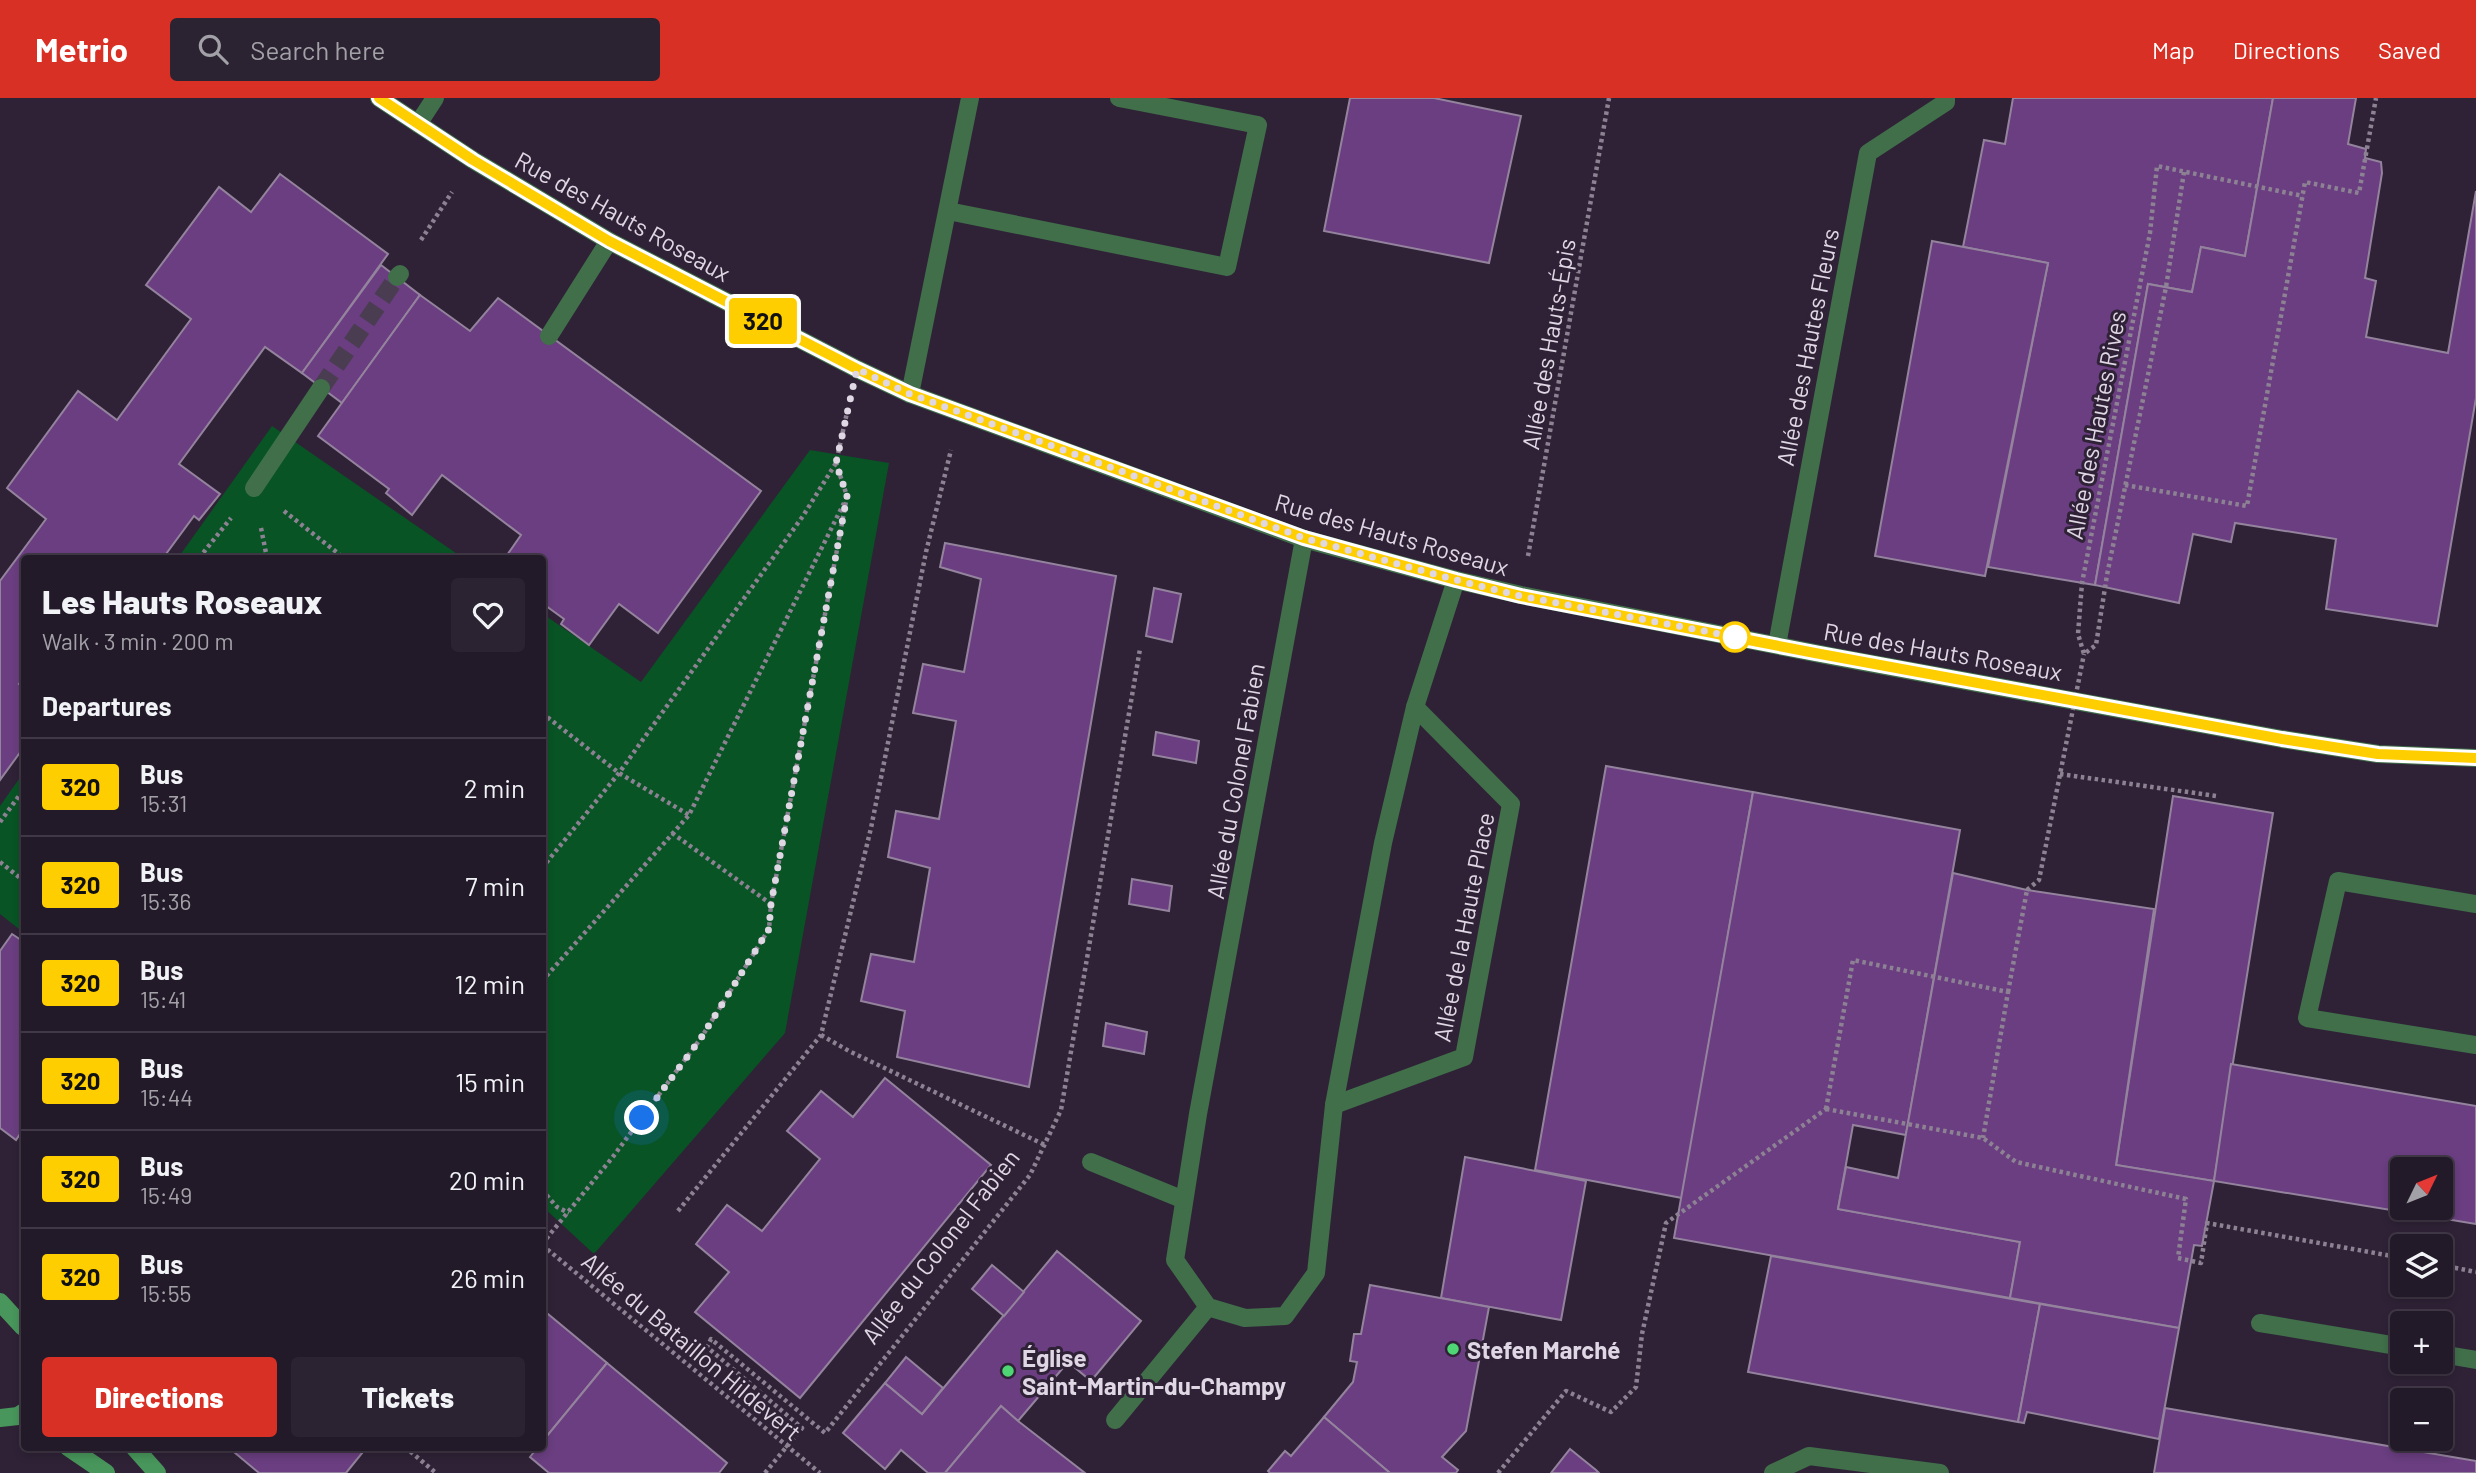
<!DOCTYPE html>
<meta charset="utf-8">
<style>
body{margin:0;font-family:Barlow,sans-serif;background:#2b2331;color:#f1f3f6;height:100vh;display:flex;flex-direction:column;font-size:26px;white-space:nowrap}
*{box-sizing:border-box;margin:0}
p{font-size:23px;color:#a3a1a8}
.icon{flex:none;width:38px;height:38px;fill:none;stroke:currentColor;stroke-width:2;stroke-linecap:round;stroke-linejoin:round}
.map{position:relative;flex:1;overflow:hidden}
.side{position:absolute;left:21px;top:457px;width:525px;height:896px;display:flex;flex-direction:column;background:#231a29;border-radius:7px;box-shadow:0 4px 10px #0003,0 0 0 2px #403846}
.side>*{flex:none}
.badge{padding:0 14px;border-radius:5px;font-size:24px;line-height:46px}
.needle{width:46px;rotate:47deg}
.fabs{position:absolute;left:2390px;top:1059px;display:grid;gap:14px}
.fabs a{display:grid;place-items:center;width:63px;height:63px;border-radius:7px;background:#231a29;box-shadow:0 4px 10px #0003,0 0 0 2px #403846;font-size:35px}
.you{position:absolute;width:35px;height:35px;margin:-18px;border:5px solid #fff;border-radius:50%;background:#1a73e8;box-shadow:0 0 0 10px #1a73e833}
.map>.badge{position:absolute;translate:-50% -50%;box-shadow:0 0 0 4px #fff}
h2{padding:0 21px;font-size:26px;line-height:63px}
.round{display:grid;place-items:center;flex:none;width:74px;height:74px;border-radius:7px;background:#2b2331}
.headline{display:flex;align-items:center;justify-content:space-between;height:119px;padding:0 21px}
h1{font-size:33px;font-weight:800;line-height:52px}
.cta{display:flex;gap:14px;margin-top:auto;padding:14px 21px}
.cta a{flex:1;height:80px;border-radius:7px;background:#d93025;color:#fff;font-size:28px;font-weight:800;line-height:80px;text-align:center}
.cta a+a{background:#2b2331;color:#f1f3f6}
ul{padding:0;list-style:none}
li{display:flex;align-items:center;gap:21px;height:98px;padding:0 21px;border-top:2px solid #403846}
li div{flex:1}
li b{display:block;font-size:26px}
li em{font-style:normal}
li .badge{min-width:77px;font-weight:700;text-align:center}
header{display:flex;align-items:center;gap:42px;box-sizing:border-box;height:98px;padding:0 35px;background:#d93025;color:#fff}
header strong{font-size:33px}
nav{display:flex;gap:38px;margin-inline-start:auto;font-size:24px}
.search{width:490px;height:63px;background:#2b2331;display:flex;align-items:center;gap:18px;box-sizing:border-box;padding:0 24px;border-radius:7px;color:#a3a1a8;font-size:26px}
.map>svg:first-child{display:block}
</style>
<header>
<strong>Metrio</strong>
<div class="search"><svg class="icon" aria-label="search" viewBox="0 0 24 24"><circle cx="10" cy="10" r="6"/><path d="M15 15l6 6"/></svg>Search here</div>
<nav><a>Map</a><a>Directions</a><a>Saved</a></nav>
</header>
<div class="map">
<svg width="2476" height="1375" viewBox="0 0 2476 1375">
<rect width="100%" height="100%" fill="#2f2237"/>
<g fill="#085424">
<path d="M272,328L463,460H178Z"/>
<path d="M810,352L889,365L785,935L594,1156L543,1109V516L641,584Z"/>
<path d="M24,674V835L0,816V708Z"/>
</g>
<g fill="#6a3e80" stroke="#94839d" stroke-width="2" fill-rule="evenodd">
<path d="M1350,0H1434L1521,18L1489,165L1324,133Z"/>
<path d="M2013,0H2273L2245,158L2201,149L2192,194L2148,186L2095,487L1988,469L2048,165L1963,149L1984,42L2005,46Z"/>
<path d="M2273,0H2356L2348,46L2366,51L2365,60L2381,64L2382,75L2365,180L2376,183L2366,239L2448,255L2476,93V300L2437,528L2326,511L2336,441L2235,425L2231,444L2193,436L2179,505L2095,487L2148,186L2192,194L2201,149L2245,158Z"/>
<path d="M280,76L388,156L302,275L265,249L179,366L220,396L199,422L194,418L163,460H24V578L19,586L24,590V649L0,682V483L46,421L7,390L78,293L117,322L191,221L146,187L219,89L251,114Z"/>
<path d="M1932,143L2048,165L1985,478L1875,458Z"/>
<path d="M381,167L420,197L342,305L302,275Z"/>
<path d="M420,197L470,233L498,200L761,393L658,535L619,506L589,547L561,526L564,521L542,505V460H505L521,437L442,377L412,417L386,395L389,391L318,338Z"/>
<path d="M945,445L1116,478L1029,989L897,959L905,913L861,903L871,856L914,864L930,770L888,759L896,713L939,721L956,623L913,615L923,566L964,574L981,481L940,469Z"/>
<path d="M1154,490L1181,496L1172,544L1146,538Z"/>
<path d="M1156,634L1199,643L1196,665L1153,657Z"/>
<path d="M1606,668L1753,694L1682,1100L1535,1072Z"/>
<path d="M1753,694L1960,732L1906,1037L1853,1027L1838,1111L2020,1144L2010,1200L1674,1140Z"/>
<path d="M2173,698L2273,715L2214,1083L2116,1067Z"/>
<path d="M1953,775L2027,792L2154,811L2116,1067L2214,1083L2202,1148L2194,1147L2179,1230L2010,1200L2020,1144L1838,1111L1846,1069L1898,1080Z"/>
<path d="M1132,781L1172,788L1169,813L1129,806Z"/>
<path d="M12,836L24,844V1030L16,1042L0,1030V853Z"/>
<path d="M1106,925L1147,934L1144,956L1103,948Z"/>
<path d="M2231,966L2476,1008V1126L2214,1083ZM2403,1071H2441V1110H2403Z"/>
<path d="M885,980L991,1067L800,1300L695,1214L729,1174L696,1146L727,1107L762,1133L820,1061L787,1033L821,993L853,1019Z"/>
<path d="M1465,1059L1586,1083L1561,1222L1441,1200Z"/>
<path d="M1057,1153L1141,1223L1091,1283L1068,1264L1018,1323L1001,1308L945,1375H928L901,1352L885,1371L843,1335L885,1285L922,1316Z"/>
<path d="M1771,1158L2040,1206L2018,1324L1748,1274Z"/>
<path d="M992,1167L1024,1194L1004,1218L972,1191Z"/>
<path d="M1370,1187L1489,1209L1466,1333L1442,1359L1458,1372L1456,1375H1390L1324,1319L1353,1284L1357,1264L1350,1263L1354,1236H1361Z"/>
<path d="M2040,1206L2179,1230L2159,1341L2027,1314L2024,1325L2018,1324Z"/>
<path d="M542,1211L607,1265L542,1344Z"/>
<path d="M906,1259L943,1290L922,1316L885,1285Z"/>
<path d="M607,1265L727,1365L719,1375H549L530,1359L538,1349H542V1344Z"/>
<path d="M1001,1308L1018,1323L1085,1375H945Z"/>
<path d="M2165,1310L2476,1363V1375H2154Z"/>
<path d="M1324,1319L1390,1375H1270L1268,1373L1285,1353L1291,1358Z"/>
<path d="M228,1349H367L346,1375H259Z"/>
<path d="M1570,1351L1596,1372L1599,1375H1551Z"/>
</g>
<g fill="none" stroke-linecap="round" stroke-linejoin="round">
<path stroke="#4a3d51" stroke-width="18" stroke-dasharray="18 9" stroke-linecap="butt" d="M321,290L397,179"/>
<g stroke="#8d8293" stroke-width="4.5" stroke-dasharray="3.5 3.5" stroke-linecap="butt">
<path d="M2184,74L2166,189L2107,477L2096,547L2084,556L2078,536L2082,485L2150,135L2157,68L2303,98"/>
<path d="M421,142L452,94"/>
<path d="M2125,387L2247,408L2305,84L2359,95L2376,0"/>
<path d="M284,413L344,460"/>
<path d="M261,430L267,460"/>
<path d="M1528,458L1609,0"/>
<path d="M199,460L231,420"/>
<path d="M542,615L619,675L689,717"/>
<path d="M2060,676L2216,698"/>
<path d="M0,724L24,691"/>
<path d="M672,735L771,806"/>
<path d="M0,764L24,783"/>
<path d="M542,770L619,675L803,418L836,365L848,310"/>
<path d="M542,883L689,717L844,405"/>
<path d="M2008,894L2027,792"/>
<path d="M821,937L849,953L1045,1047"/>
<path d="M1826,1011L1983,1040L2016,1064L2186,1101L2178,1160L2201,1165L2207,1125L2403,1160"/>
<path d="M1826,1011L1853,862L2008,894L1983,1040"/>
<path d="M542,1092L557,1109L569,1115"/>
<path d="M678,1113L821,937L871,730L926,454L951,352"/>
<path d="M542,1146L612,1060L701,940L769,831L771,806L847,398L836,365"/>
<path d="M542,1147L820,1375"/>
<path d="M2441,1167L2476,1174"/>
<path d="M405,1349L436,1375"/>
<path d="M765,1375L802,1330L707,1249L711,1241L825,1335L1030,1077L1061,1012L1140,551"/>
<path d="M1498,1375L1566,1293L1611,1314L1636,1289L1642,1236L1666,1125L1826,1011"/>
</g>
<g stroke="#406f4a" stroke-width="18">
<path d="M418,26L435,0"/>
<path d="M549,238L609,143"/>
<path d="M1304,441L1198,1016L1175,1162L1208,1209L1245,1220L1285,1218L1316,1175L1334,1007L1383,745L1415,609L1456,482"/>
<path d="M2476,806L2338,783L2307,920L2476,947"/>
<path d="M1334,1007L1464,959L1511,706L1415,609"/>
<path d="M1091,1064L1184,1102"/>
<path d="M2260,1225L2403,1249"/>
<path d="M2441,1256L2476,1262"/>
<path d="M1115,1322L1208,1209"/>
<path d="M1773,1375L1809,1358L1940,1375"/>
</g>
<g stroke="#406f4a" stroke-width="18">
<path d="M379,0L473,62L609,143L857,271L910,296L1304,441L1456,482L1521,497L1835,559L2282,641L2378,656L2476,660"/>
<path d="M948,113L1227,169L1258,27L1119,0"/>
<path d="M397,179L400,176"/>
<path d="M910,296L970,0"/>
<path d="M254,390L321,290"/>
<path d="M1777,547L1868,55L1946,4V0"/>
</g>
<g stroke="#48965b" stroke-width="18">
<path d="M0,1204L23,1229"/>
<path d="M0,1320L18,1318L24,1314"/>
<path d="M68,1349L106,1375"/>
<path d="M134,1349L157,1375"/>
</g>
<path stroke="#8d8293" stroke-width="4.5" stroke-dasharray="3.5 3.5" stroke-linecap="butt" d="M2027,792L2039,782L2084,556"/>
</g>
<g fill="none" stroke-linecap="round" stroke-linejoin="round">
<g stroke="#fff" stroke-width="16">
<path id="line" d="M379,0L473,62L609,143L857,271L910,296L1304,440L1456,482L1521,498L1815,555L2282,641L2378,656L2476,660"/>
</g>
<use href="#line" stroke="#ffce00" stroke-width="10"/>
<path stroke="#e0d7e5" stroke-width="7" stroke-dasharray="0 12.6" d="M642,1020L701,940L769,831L771,806L847,398L836,365L857,271L910,296L1304,440L1456,482L1521,498L1735,539"/>
</g>
<circle fill="#fff" stroke="#ffce00" stroke-width="3.5" cx="1735" cy="539" r="14"/>
<g fill="#4ed675" stroke="#2f2237" stroke-width="2.5">
<circle cx="1453" cy="1251" r="7"/>
<circle cx="1008" cy="1273" r="7"/>
</g>
<g text-anchor="middle" dominant-baseline="central" stroke-width="6" stroke-linejoin="round" paint-order="stroke">
<g font-size="24" fill="#e0d7e5" stroke="#2f2237">
<text transform="translate(623 118) rotate(29)">Rue des Hauts Roseaux</text>
<text transform="translate(1548 246) rotate(-80)">Allée des Hauts-Épis</text>
<text transform="translate(1807 249) rotate(-79)">Allée des Hautes Fleurs</text>
<text transform="translate(2095 327) rotate(-79)">Allée des Hautes Rives</text>
<text transform="translate(1392 436) rotate(16)">Rue des Hauts Roseaux</text>
<text transform="translate(1943 553) rotate(10)">Rue des Hauts Roseaux</text>
<text transform="translate(1235 683) rotate(-80)">Allée du Colonel Fabien</text>
<text transform="translate(1463 829) rotate(-79)">Allée de la Haute Place</text>
<text transform="translate(940 1148) rotate(-52)">Allée du Colonel Fabien</text>
<text transform="translate(692 1248) rotate(40)">Allée du Bataillon Hildevert</text>
</g>
<g font-size="24" font-weight="bold" fill="#e0d7e5" stroke="#2f2237" text-anchor="start">
<text x="1467" y="1251">Stefen Marché</text>
<text x="1022" y="1259">Église<tspan x="1022" dy="28">Saint-Martin-du-Champy</tspan></text>
</g>
</g>
</svg>
<div class="fabs">
<a><svg class="needle" viewBox="-14 -14 28 28"><path d="M0-13l5 13h-10z" fill="#e53935"/><path d="M0 13l5-13h-10z" fill="#a3a1a8"/></svg></a>
<a><svg class="icon" aria-label="layers" viewBox="0 0 24 24"><path d="M12 4l9 5-9 5-9-5zM3 14l9 5 9-5"/></svg></a>
<a>+</a>
<a>−</a>
</div>
<div class="you" style="left:642px;top:1020px"></div>
<b class="badge" style="left:763px;top:223px;background:#ffce00;color:#111">320</b>
<section class="side">
<div class="headline"><div><h1>Les Hauts Roseaux</h1><p>Walk · 3 min · 200 m</p></div><a class="round"><svg class="icon" aria-label="heart" viewBox="0 0 24 24"><path d="M12 20l-8-8c-3-5 5-10 8-4 3-6 11-1 8 4z"/></svg></a></div>
<h2>Departures</h2>
<ul>
<li><span class="badge" style="background:#ffce00;color:#111">320</span><div><b>Bus</b><p>15:31</p></div><em>2 min</em></li>
<li><span class="badge" style="background:#ffce00;color:#111">320</span><div><b>Bus</b><p>15:36</p></div><em>7 min</em></li>
<li><span class="badge" style="background:#ffce00;color:#111">320</span><div><b>Bus</b><p>15:41</p></div><em>12 min</em></li>
<li><span class="badge" style="background:#ffce00;color:#111">320</span><div><b>Bus</b><p>15:44</p></div><em>15 min</em></li>
<li><span class="badge" style="background:#ffce00;color:#111">320</span><div><b>Bus</b><p>15:49</p></div><em>20 min</em></li>
<li><span class="badge" style="background:#ffce00;color:#111">320</span><div><b>Bus</b><p>15:55</p></div><em>26 min</em></li>
</ul>
<div class="cta"><a>Directions</a><a>Tickets</a></div>
</section>
</div>
